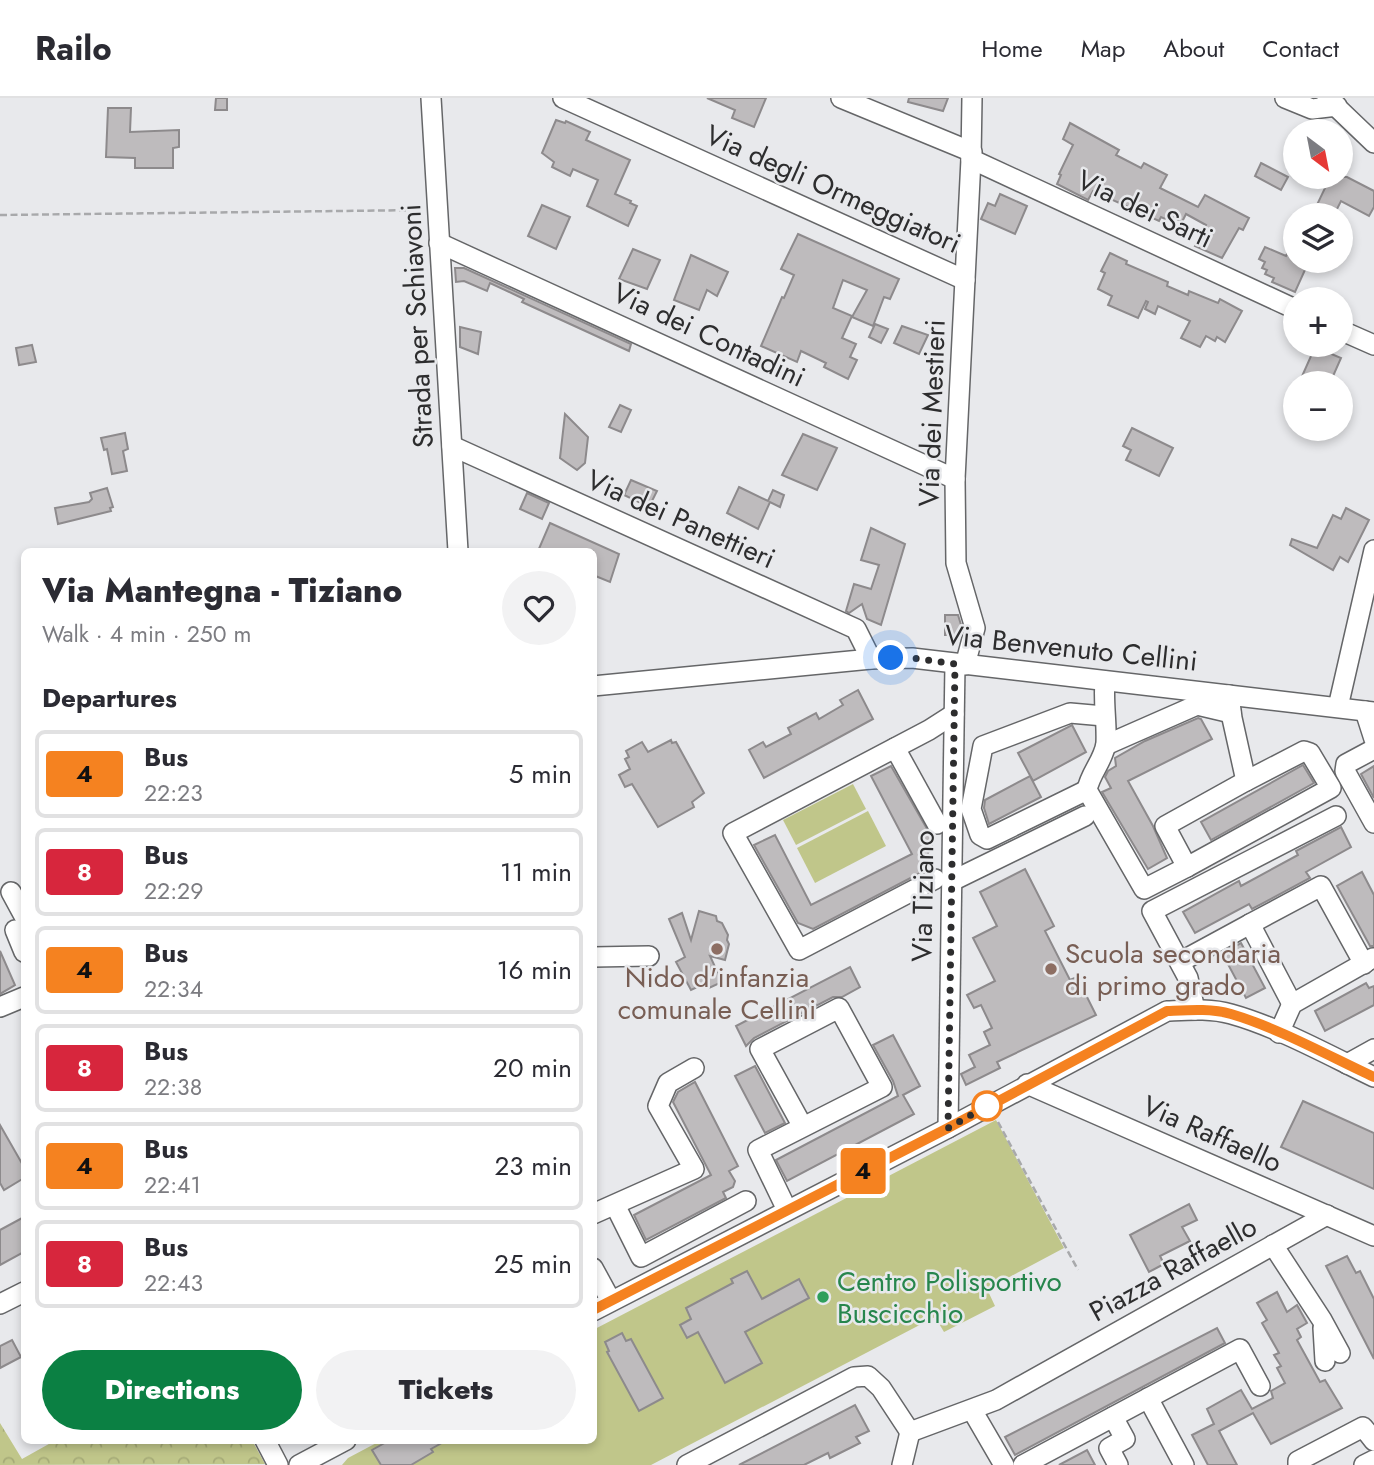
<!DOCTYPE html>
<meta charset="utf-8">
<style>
body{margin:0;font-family:Jost,sans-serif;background:#f2f2f3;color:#2b2b33;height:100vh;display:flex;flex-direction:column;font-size:26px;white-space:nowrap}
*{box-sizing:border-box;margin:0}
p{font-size:23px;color:#7c7c81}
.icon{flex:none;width:38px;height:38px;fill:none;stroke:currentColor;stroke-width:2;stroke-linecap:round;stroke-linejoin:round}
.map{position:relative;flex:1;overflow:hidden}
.side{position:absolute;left:21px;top:450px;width:576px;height:896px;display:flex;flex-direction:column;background:#fff;border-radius:10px;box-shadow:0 4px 10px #0003}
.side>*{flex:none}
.badge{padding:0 14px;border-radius:5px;font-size:24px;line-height:46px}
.needle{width:46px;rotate:148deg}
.tools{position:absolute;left:1283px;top:21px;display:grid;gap:14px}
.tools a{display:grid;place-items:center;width:70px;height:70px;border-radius:50%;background:#fff;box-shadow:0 4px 10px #0003;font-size:35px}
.you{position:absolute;width:35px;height:35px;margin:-18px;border:5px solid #fff;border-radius:50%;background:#1a73e8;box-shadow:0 0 0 10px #1a73e833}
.map>.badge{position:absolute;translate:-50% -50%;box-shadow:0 0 0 4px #fff}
h2{padding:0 21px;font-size:26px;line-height:63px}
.round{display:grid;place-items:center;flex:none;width:74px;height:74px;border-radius:37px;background:#f2f2f3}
.overview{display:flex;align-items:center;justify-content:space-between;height:119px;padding:0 21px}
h1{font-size:33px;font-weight:800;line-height:52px}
.button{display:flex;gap:14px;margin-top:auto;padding:14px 21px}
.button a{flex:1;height:80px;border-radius:42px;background:#0b8043;color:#fff;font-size:28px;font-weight:800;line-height:80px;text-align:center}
.button a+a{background:#f2f2f3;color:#2b2b33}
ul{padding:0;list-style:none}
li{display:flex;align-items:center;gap:21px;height:88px;margin:0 14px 10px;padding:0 7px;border:4px solid #e1e1e2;border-radius:10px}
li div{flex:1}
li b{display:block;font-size:26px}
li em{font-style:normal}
li .badge{min-width:77px;font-weight:700;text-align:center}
header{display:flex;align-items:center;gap:42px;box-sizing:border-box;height:98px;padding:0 35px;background:#fff;border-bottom:2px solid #e1e1e2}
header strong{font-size:33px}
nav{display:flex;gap:38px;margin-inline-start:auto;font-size:24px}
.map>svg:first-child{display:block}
</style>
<header>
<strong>Railo</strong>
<nav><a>Home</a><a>Map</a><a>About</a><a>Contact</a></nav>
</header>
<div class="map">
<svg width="1374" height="1367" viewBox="0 0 1374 1367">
<defs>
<pattern id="park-crowns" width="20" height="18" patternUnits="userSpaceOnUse" patternTransform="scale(1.75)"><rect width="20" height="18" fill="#c0c68a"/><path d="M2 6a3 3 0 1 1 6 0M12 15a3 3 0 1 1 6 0" fill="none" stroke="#a5aa77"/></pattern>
</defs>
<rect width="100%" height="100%" fill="#e8e9ec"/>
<path fill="url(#park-crowns)" d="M0,1325L22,1361L56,1342H252L265,1366L0,1367Z"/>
<g fill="#c0c68a">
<path d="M853,686L866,711L796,747L783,722Z"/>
<path d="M868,713L886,748L815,785L797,750Z"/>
<path d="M996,1022L1064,1150L987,1191L995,1208L944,1234L935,1219L651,1367H342L348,1360L382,1342H593V1232Z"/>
</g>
<g fill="#bebbbd" stroke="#8d8a8c" stroke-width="2">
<path d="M216,0H227V12H215Z"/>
<path d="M707,0H766L754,29L732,20L735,12Z"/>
<path d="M909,0H948L943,13L908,4Z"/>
<path d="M108,10H131L130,34L179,32V49L173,50V70H135V60L106,59Z"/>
<path d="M556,22L565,25L566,23L590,34L586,42L630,62L615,96L631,103L630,105L637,108L628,128L587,108L598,82L573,71L570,78L552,69L554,64L542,55Z"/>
<path d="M1070,25L1119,52L1116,57L1141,70L1144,65L1167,77L1160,90L1198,109L1205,97L1249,120L1243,132L1239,130L1222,160L1195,148L1206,127L1186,116L1182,124L1174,120L1172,124L1161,119L1159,123L1093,93L1088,102L1057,86L1061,77L1059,76L1073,47L1063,41Z"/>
<path d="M1261,65L1288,79L1281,92L1255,78Z"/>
<path d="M1309,79H1347L1374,93V109L1369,118L1341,103L1334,117H1328L1315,111L1326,88Z"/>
<path d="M1000,96L1027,108L1015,136L981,121L988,105L995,108Z"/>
<path d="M542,107L570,119L556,151L528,138Z"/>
<path d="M798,136L899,181L890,201L884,199L873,228L852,219L867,192L843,182L833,210L852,218L842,240L856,246L850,259L857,262L848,281L824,269L826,265L801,253L797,264L761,248L782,199L784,200L794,177L781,171Z"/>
<path d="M1295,141V163H1309L1295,194L1272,184L1274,180L1265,176L1267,172L1262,170L1265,164L1259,161L1265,149L1286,158Z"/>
<path d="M633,151L660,162L647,191L619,181Z"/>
<path d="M1110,155L1127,163L1126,166L1168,184L1167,188L1188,197L1189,193L1218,205L1220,201L1242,213L1225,244L1217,239L1215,243L1206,238L1200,249L1181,240L1190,223L1158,208L1155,216L1145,211L1148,204L1146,203L1138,220L1108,207L1112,198L1098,191L1105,175L1101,173Z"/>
<path d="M691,157L728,174L717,198L707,192L699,212L674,202Z"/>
<path d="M455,170H464L631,246L629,253L522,204L524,201L490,185L487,193L464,183L456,184Z"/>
<path d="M875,226L888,231L881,245L869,239Z"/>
<path d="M902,228L928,237L919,256L894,245Z"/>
<path d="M460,229L481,234L478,256L460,249Z"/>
<path d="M32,247L36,264L19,267L16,250Z"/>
<path d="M1315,249L1341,260L1330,285H1299Z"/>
<path d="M620,307L631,312L621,334L609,329Z"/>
<path d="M565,316L588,339L585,365L577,372L560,360Z"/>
<path d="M1132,330L1173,350L1159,378L1126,362L1131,352L1123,348Z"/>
<path d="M125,335L128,351L123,353L127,373L112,376L107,351L104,352L101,340Z"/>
<path d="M803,336L837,350L817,392L782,377Z"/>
<path d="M631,382L657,393L649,409L624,397Z"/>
<path d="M739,389L768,403L773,392L784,397L780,409L770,404L758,431L727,415Z"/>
<path d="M107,390L113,409L110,410L111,413L58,426L55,410L89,404L92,401L90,395Z"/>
<path d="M527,395L549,405L542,421L520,411Z"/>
<path d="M1346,410L1369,422L1348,464L1340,459L1333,472L1290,447L1292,441L1317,450L1333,417L1341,421Z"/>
<path d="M550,425L619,456L610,484L593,477V453H538Z"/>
<path d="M871,430L905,446L881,527L867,521L862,506L849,515L846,513L854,486L871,491L879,467L861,462Z"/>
<path d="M945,517H958L962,530L960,537H945Z"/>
<path d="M858,592L873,621L764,680L749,652L763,644L766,649L791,636L788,630L816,615L819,621L843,607L840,602Z"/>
<path d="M1198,620L1201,621L1212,641L1128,683L1153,728L1167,760L1148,771L1102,694L1111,690L1105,679L1108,673L1116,668L1115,660L1145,643Z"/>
<path d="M1072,627L1086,654L1033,683L1018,655Z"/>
<path d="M671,642L672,645L676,644L704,695L692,704L694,709L658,729L632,686L625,689L619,677L630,671L625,661L629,659L626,653L642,644L648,654Z"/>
<path d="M1303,667L1314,685L1211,742L1201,724Z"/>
<path d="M891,668L934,743L930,745L933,750L929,751L924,773L813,831L798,825L754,747L775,737L811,807L912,756L871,678Z"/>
<path d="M1374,668V700L1361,676Z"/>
<path d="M1030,678L1041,699L989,726L984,710L985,702Z"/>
<path d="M1341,729L1351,749L1306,774L1310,780L1252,811L1249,806L1195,835L1183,814L1239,783L1241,788L1298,757L1296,753Z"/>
<path d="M1025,771L1054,828L1045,833L1070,882L1077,879L1096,917L997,964L1000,970L966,987L961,976L975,969L969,957L990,947L984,934L992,930L981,907L974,910L967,897L995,883L973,840L997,828L980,794Z"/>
<path d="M1362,774L1374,797V848H1370L1337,788Z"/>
<path d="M699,813L716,818L717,823L722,825L728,837L727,842L729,846L725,862L710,858L722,884L709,890L706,885L691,892L676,864L685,859L669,821L682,815L691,842Z"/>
<path d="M1241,845L1265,890L1246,900L1222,855Z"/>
<path d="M0,853L15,887L0,896Z"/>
<path d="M850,869L860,889L842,899H833L754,940L746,948L736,928Z"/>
<path d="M1366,885L1369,890L1374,888V907L1325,933L1315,913Z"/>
<path d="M893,937L920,988L903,997L914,1016L787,1083L776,1062L898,998L893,983L873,947Z"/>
<path d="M755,968L785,1025L765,1035L735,978Z"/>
<path d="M695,984L738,1068L729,1073L735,1083L733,1089L723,1094L726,1100L646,1142L634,1117L711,1077L673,1004L678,994Z"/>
<path d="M1303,1003L1374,1035V1091L1281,1049Z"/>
<path d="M0,1027L24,1069V1080L4,1092L0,1085Z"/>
<path d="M1189,1106L1197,1122L1182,1129L1190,1143L1160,1158L1164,1166L1149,1174L1130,1137Z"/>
<path d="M24,1119V1154L0,1167V1132Z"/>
<path d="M1347,1158L1356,1175L1360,1173L1374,1201V1261L1326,1168Z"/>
<path d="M747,1173L762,1201L799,1181L809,1200L745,1234L762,1265L725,1285L698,1234L687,1240L680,1227L691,1221L686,1210L733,1185L731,1181Z"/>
<path d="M1277,1194L1287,1214L1297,1207L1307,1225L1297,1231L1301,1239L1297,1242L1320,1284L1325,1282L1342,1310L1271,1346L1253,1315L1219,1333L1237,1367H1208L1192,1337L1214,1326L1207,1311L1241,1292L1252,1311L1273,1300L1271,1293L1285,1285L1277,1270L1281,1268L1274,1257L1279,1255L1262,1225L1267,1222L1257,1205Z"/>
<path d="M1217,1230L1225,1245L1015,1357L1005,1339Z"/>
<path d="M622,1235L626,1243L631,1241L663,1300L639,1313L607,1254L609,1253L605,1244Z"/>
<path d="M12,1242L21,1259L0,1270V1248Z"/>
<path d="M855,1307L869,1333L856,1339L860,1345L830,1360L828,1355L804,1367H739Z"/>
<path d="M390,1342H447L431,1351L433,1354L411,1367H381L372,1352Z"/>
<path d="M1087,1352L1095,1367H1059Z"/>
</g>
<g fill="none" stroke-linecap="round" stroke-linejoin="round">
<g stroke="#656668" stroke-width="22">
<g id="minor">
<path d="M431,0L458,453"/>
<path d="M563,0L965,182"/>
<path d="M841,0L972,54"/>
<path d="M1285,0L1312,11L1337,8"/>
<path d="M1327,0L1374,45"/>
<path d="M971,61L1295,211"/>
<path d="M439,145L955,381"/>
<path d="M1340,232L1374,247"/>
<path d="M452,348L856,531L871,561"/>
<path d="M965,567L975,530L956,465L955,381L971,61L972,0"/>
<path d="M1105,583C1103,604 1107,624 1106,645C1104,662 1090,675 1087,692L1144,791L1187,769L1165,728L1246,683L1232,620L1229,597"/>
<path d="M593,588L871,561L912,560L1374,614"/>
<path d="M1338,609L1374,452"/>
<path d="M1365,613L1374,641"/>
<path d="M1106,647L1197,607L1231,615"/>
<path d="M895,650L937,726"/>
<path d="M1374,651L1346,666L1345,673L1374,725"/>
<path d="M1087,692L987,741L980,737L971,711L983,648L1070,615L1104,618"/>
<path d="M1187,769L1331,690L1310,655L1304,653L1246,683"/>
<path d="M935,781L799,852L733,735L929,632L954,616"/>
<path d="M952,783L1085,718"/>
<path d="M11,794L24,818"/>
<path d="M15,832L24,854"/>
<path d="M593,859L649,858"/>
<path d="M1180,864L1250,826"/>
<path d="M1292,906L1250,826L1321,788L1364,866"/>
<path d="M0,909L24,899"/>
<path d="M1195,912L1188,880L1152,813L1336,718"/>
<path d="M1279,935L1292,906L1373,860"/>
<path d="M1347,966L1374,951"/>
<path d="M1027,986L1374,1138"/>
<path d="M948,1030L955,566"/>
<path d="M615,1107L641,1159L746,1103"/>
<path d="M787,1112L758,1052L882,989L839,910L760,951L803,1029"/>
<path d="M593,1116L694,1071L658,1008L668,985L694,970"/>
<path d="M1273,1147L1322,1222L1340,1255"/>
<path d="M593,1170L611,1203"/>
<path d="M0,1206L24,1194"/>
<path d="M593,1213L948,1030L1167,913C1188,912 1211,910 1231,916C1278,929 1330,958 1374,979"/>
<path d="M1323,1230L1325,1263"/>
<path d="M1148,1300L1184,1367"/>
<path d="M972,1312L1004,1367"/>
<path d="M1113,1319L1125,1341L1109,1350L1118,1367"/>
<path d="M910,1334L996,1302L1327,1117"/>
<path d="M265,1342L278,1367"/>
<path d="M299,1367L346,1342"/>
<path d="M687,1367L854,1279L868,1278L881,1290L910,1334"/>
<path d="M902,1367L910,1334"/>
<path d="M1023,1367L1240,1251L1260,1288"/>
<path d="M1298,1367V1363L1363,1329L1374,1343"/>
<path d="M1364,1367L1374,1362"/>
</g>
</g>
<g stroke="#a8a9ab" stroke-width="2.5" stroke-dasharray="7 3.5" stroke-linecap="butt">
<path d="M0,117L420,112"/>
<path d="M998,1024L1078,1172"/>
</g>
<use href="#minor" stroke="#fff" stroke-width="19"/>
</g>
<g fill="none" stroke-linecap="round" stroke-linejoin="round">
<g stroke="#fff" stroke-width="16">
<path id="line" d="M593,1212L948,1030L1167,913C1188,912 1211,910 1231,916C1276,929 1331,959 1374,979"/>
</g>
<use href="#line" stroke="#f58220" stroke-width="10"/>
<path stroke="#2d2d2e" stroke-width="7" stroke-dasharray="0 12.6" d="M891,560H912L955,566L948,1030L987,1008"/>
</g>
<g fill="#8d6e63" stroke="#e8e9ec" stroke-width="2.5">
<circle cx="717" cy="851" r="7"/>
<circle cx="1051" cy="871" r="7"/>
</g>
<circle fill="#fff" stroke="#f58220" stroke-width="3.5" cx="987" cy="1008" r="14"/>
<circle fill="#2e9e5b" stroke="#e8e9ec" stroke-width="2.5" cx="823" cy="1199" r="7"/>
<g text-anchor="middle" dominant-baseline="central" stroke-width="5" stroke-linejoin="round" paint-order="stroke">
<g font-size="28" fill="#2d2d2e" stroke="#e8e9ec">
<text transform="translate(833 91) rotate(24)">Via degli Ormeggiatori</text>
<text transform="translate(1145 111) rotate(25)">Via dei Sarti</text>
<text transform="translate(417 228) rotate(-93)">Strada per Schiavoni</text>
<text transform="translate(709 237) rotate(25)">Via dei Contadini</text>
<text transform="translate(932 315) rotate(-88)">Via dei Mestieri</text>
<text transform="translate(681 421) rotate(24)">Via dei Panettieri</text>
<text transform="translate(1071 550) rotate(6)">Via Benvenuto Cellini</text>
<text transform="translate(923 798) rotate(-89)">Via Tiziano</text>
<text transform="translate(1212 1036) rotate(24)">Via Raffaello</text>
<text transform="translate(1173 1171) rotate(-29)">Piazza Raffaello</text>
</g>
<g font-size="28" fill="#785e54" stroke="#e8e9ec" text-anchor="start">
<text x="1065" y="855">Scuola secondaria<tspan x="1065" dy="32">di primo grado</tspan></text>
<text x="717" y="879" text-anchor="middle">Nido d'infanzia<tspan x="717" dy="32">comunale Cellini</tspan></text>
</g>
<g font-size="28" fill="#27864d" stroke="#e8e9ec" text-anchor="start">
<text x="837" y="1183">Centro Polisportivo<tspan x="837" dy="32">Buscicchio</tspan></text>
</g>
</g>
</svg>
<div class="tools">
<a><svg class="needle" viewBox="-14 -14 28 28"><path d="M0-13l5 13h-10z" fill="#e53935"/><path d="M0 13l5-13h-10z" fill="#7c7c81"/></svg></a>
<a><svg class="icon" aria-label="layers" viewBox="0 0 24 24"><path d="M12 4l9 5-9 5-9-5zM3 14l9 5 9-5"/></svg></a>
<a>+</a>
<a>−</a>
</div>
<div class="you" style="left:891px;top:560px"></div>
<b class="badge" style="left:863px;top:1073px;background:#f58220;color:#111">4</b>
<section class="side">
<div class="overview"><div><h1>Via Mantegna - Tiziano</h1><p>Walk · 4 min · 250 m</p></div><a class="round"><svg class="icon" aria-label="heart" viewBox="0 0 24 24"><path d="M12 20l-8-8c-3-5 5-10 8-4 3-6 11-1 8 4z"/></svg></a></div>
<h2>Departures</h2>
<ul>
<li><span class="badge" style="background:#f58220;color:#111">4</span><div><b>Bus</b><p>22:23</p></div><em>5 min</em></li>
<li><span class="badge" style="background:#d7263d;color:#fff">8</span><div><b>Bus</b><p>22:29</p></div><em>11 min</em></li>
<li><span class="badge" style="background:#f58220;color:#111">4</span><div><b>Bus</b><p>22:34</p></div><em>16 min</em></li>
<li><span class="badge" style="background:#d7263d;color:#fff">8</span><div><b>Bus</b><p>22:38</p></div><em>20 min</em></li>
<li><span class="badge" style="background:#f58220;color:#111">4</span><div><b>Bus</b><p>22:41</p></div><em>23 min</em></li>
<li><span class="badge" style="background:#d7263d;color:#fff">8</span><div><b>Bus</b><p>22:43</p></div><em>25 min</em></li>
</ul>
<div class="button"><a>Directions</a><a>Tickets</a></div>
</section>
</div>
